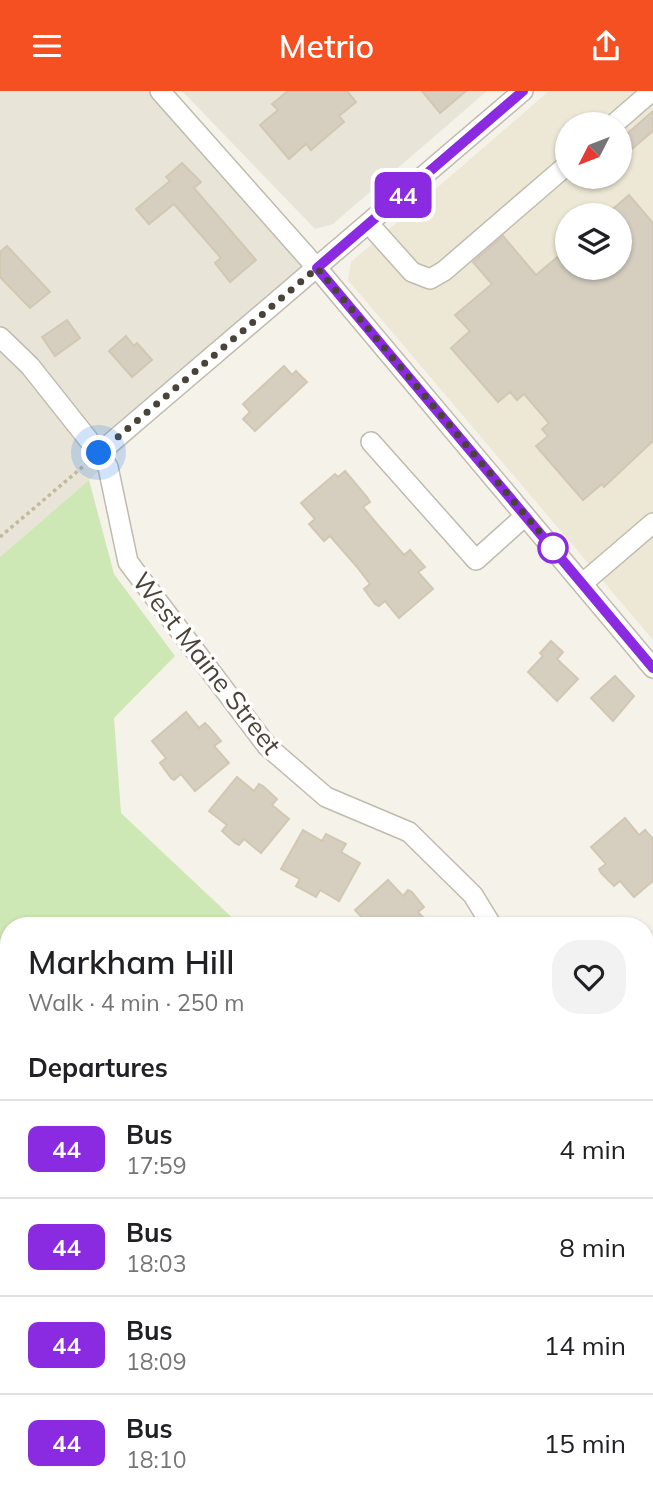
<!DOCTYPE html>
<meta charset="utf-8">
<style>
body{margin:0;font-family:Mulish,sans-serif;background:#f2f2f2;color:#202124;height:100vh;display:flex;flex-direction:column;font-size:26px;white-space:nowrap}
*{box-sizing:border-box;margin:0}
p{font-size:23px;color:#757577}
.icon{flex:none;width:38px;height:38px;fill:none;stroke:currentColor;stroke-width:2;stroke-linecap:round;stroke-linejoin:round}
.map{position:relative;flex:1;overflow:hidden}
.side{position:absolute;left:0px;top:826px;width:654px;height:590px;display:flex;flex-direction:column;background:#fff;border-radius:28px 28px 0 0;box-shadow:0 2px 5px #0004}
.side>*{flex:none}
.badge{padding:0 14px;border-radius:10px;font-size:24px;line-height:46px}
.needle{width:46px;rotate:228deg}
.tools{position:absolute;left:555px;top:21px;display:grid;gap:14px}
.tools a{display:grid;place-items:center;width:77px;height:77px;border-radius:50%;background:#fff;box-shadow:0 2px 5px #0004;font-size:35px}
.you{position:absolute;width:35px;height:35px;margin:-18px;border:5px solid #fff;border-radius:50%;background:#1a73e8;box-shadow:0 0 0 10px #1a73e833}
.map>.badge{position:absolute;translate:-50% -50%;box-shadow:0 0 0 4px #fff}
h2{padding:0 28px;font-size:26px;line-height:63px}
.round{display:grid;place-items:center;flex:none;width:74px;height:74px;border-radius:28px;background:#f2f2f2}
.summary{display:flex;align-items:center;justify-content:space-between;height:119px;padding:0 28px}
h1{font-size:33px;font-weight:600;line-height:52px}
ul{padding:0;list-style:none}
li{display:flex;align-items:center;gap:21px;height:98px;padding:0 28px;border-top:2px solid #e0e0e0}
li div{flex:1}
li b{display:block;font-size:26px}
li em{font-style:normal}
li .badge{min-width:77px;font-weight:700;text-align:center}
header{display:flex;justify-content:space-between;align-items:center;height:91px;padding:0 28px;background:#f55021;color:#fff;font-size:32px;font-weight:600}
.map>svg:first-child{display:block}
</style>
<header><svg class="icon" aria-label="menu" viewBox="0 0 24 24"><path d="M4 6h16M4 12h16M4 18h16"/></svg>Metrio<svg class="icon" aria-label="share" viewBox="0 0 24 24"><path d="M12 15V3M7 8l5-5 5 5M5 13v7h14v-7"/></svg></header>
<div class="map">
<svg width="653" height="1415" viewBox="0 0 653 1415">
<rect width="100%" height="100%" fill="#f5f2ea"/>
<g fill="#e8e5d8">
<path d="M0,0H160L317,177L89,389L0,466Z"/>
<path d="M182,0H487L333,133L315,138Z"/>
</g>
<path fill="#ede8d5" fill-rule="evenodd" d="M549,0H653V549L348,189L351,171ZM567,33H620V86H567ZM567,124H620V177H567Z"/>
<path fill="#cde8b4" d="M89,389L114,483L175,565L114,627L121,722L241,835H9V1407H646V891L653,887V1415H0V466Z"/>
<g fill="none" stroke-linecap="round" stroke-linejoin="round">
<g stroke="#a9cdef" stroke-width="5">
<path d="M646,1205L653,1204"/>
<path d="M200,1415L206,1407"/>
</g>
</g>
<g fill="#d6cfc0" stroke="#d1c7b3" stroke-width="2">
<path d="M288,0H347L356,11L339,25L344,31L311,59L306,53L289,68L260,34L278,19L272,13Z"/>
<path d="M422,0H466L440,22Z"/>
<path d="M653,20V40L620,68V49Z"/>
<path d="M182,72L201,91L194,97L256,169L230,191L215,172L221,167L174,113L149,133L136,118L170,90L166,86Z"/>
<path d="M629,104L653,132V350L604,396L602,393L583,409L536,355L548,345L542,338L549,332L524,303L517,309L510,301L498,311L451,257L470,240L455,224L492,193L473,171L503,145L536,184L567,158V177H620V124H606Z"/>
<path d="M7,155L50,201L30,217L0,186V161Z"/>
<path d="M67,229L80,247L55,265L42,246Z"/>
<path d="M126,245L134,255L137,252L152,269L132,286L109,260Z"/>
<path d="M284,275L292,284L296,280L307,291L255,340L243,328L250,321L243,313Z"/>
<path d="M345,380L367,406L370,411L363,416L377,433L404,464L410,459L425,476L418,481L433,498L399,527L385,510L379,515L375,513L364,498L370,493L357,476L330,445L324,450L309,433L315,428L301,412L335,383L338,386Z"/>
<path d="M551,550L563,561L557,568L578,588L557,610L528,581L543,565L540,562Z"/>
<path d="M615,585L634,605L613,630L591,607Z"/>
<path d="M186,621L199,637L205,632L209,636L221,650L214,655L229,672L195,700L181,683L174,689L171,687L160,672L166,667L152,650Z"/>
<path d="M237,686L254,700L259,693L263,695L277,708L272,714L289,728L261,762L244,748L239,754L235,752L222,740L227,734L209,720Z"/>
<path d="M625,727L639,744L645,739L653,748V790L634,806L620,790L614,795L601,782L599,778L606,773L591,756Z"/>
<path d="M303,739L322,750L326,743L346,753L341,761L360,772L339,810L320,799L316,806L296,795L300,788L281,778Z"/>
<path d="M388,789L403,805L408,799L412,801L424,816L418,821L431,835H370L355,819Z"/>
</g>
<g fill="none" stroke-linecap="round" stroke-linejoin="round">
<g stroke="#c0bbad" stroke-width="22">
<g id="minor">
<path d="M160,0L317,177L653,577"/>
<path d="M614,33L652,0"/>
<path d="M369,133L412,181L430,188L444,180L567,74"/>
<path d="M0,246L30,275L99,362L108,376L128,471L267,655L326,706L409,741L473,804L492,835"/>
<path d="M371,351L476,469L525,425"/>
<path d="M99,362L523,0"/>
<path d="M583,492L653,432"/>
</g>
</g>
<path stroke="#c2b89e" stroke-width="3.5" stroke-dasharray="3.5 3.5" stroke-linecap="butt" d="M0,446L86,373"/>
<use href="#minor" stroke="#fff" stroke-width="19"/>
</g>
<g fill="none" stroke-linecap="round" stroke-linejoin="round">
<g stroke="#fff" stroke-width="16">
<path id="line" d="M523,0L317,177L653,577"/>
</g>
<use href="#line" stroke="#8a2be2" stroke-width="10"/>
<path stroke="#494338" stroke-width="7" stroke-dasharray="0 12.6" d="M99,362L317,177L553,457"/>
</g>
<circle fill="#fff" stroke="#8a2be2" stroke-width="3.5" cx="553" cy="457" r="14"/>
<g text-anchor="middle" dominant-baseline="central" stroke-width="7" stroke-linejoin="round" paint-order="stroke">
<g font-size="26" fill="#494338" stroke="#fff">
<text transform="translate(207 572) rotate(52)">West Maine Street</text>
</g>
</g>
</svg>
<div class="tools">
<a><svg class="needle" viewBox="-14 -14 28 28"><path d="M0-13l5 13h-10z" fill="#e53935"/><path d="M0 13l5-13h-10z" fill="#757577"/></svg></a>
<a><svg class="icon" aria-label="layers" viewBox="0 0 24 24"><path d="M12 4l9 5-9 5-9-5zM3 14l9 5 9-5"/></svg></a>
</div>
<div class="you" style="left:99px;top:362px"></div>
<b class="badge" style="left:403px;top:104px;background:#8a2be2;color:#fff">44</b>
<section class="side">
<div class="summary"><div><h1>Markham Hill</h1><p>Walk · 4 min · 250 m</p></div><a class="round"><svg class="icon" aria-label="heart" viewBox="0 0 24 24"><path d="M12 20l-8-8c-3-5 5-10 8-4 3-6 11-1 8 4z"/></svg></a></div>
<h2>Departures</h2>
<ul>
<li><span class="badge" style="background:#8a2be2;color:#fff">44</span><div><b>Bus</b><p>17:59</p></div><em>4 min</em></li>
<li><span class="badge" style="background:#8a2be2;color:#fff">44</span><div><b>Bus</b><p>18:03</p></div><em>8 min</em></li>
<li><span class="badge" style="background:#8a2be2;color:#fff">44</span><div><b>Bus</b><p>18:09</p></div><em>14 min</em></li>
<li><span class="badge" style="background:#8a2be2;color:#fff">44</span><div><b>Bus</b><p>18:10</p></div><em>15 min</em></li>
</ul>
</section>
</div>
